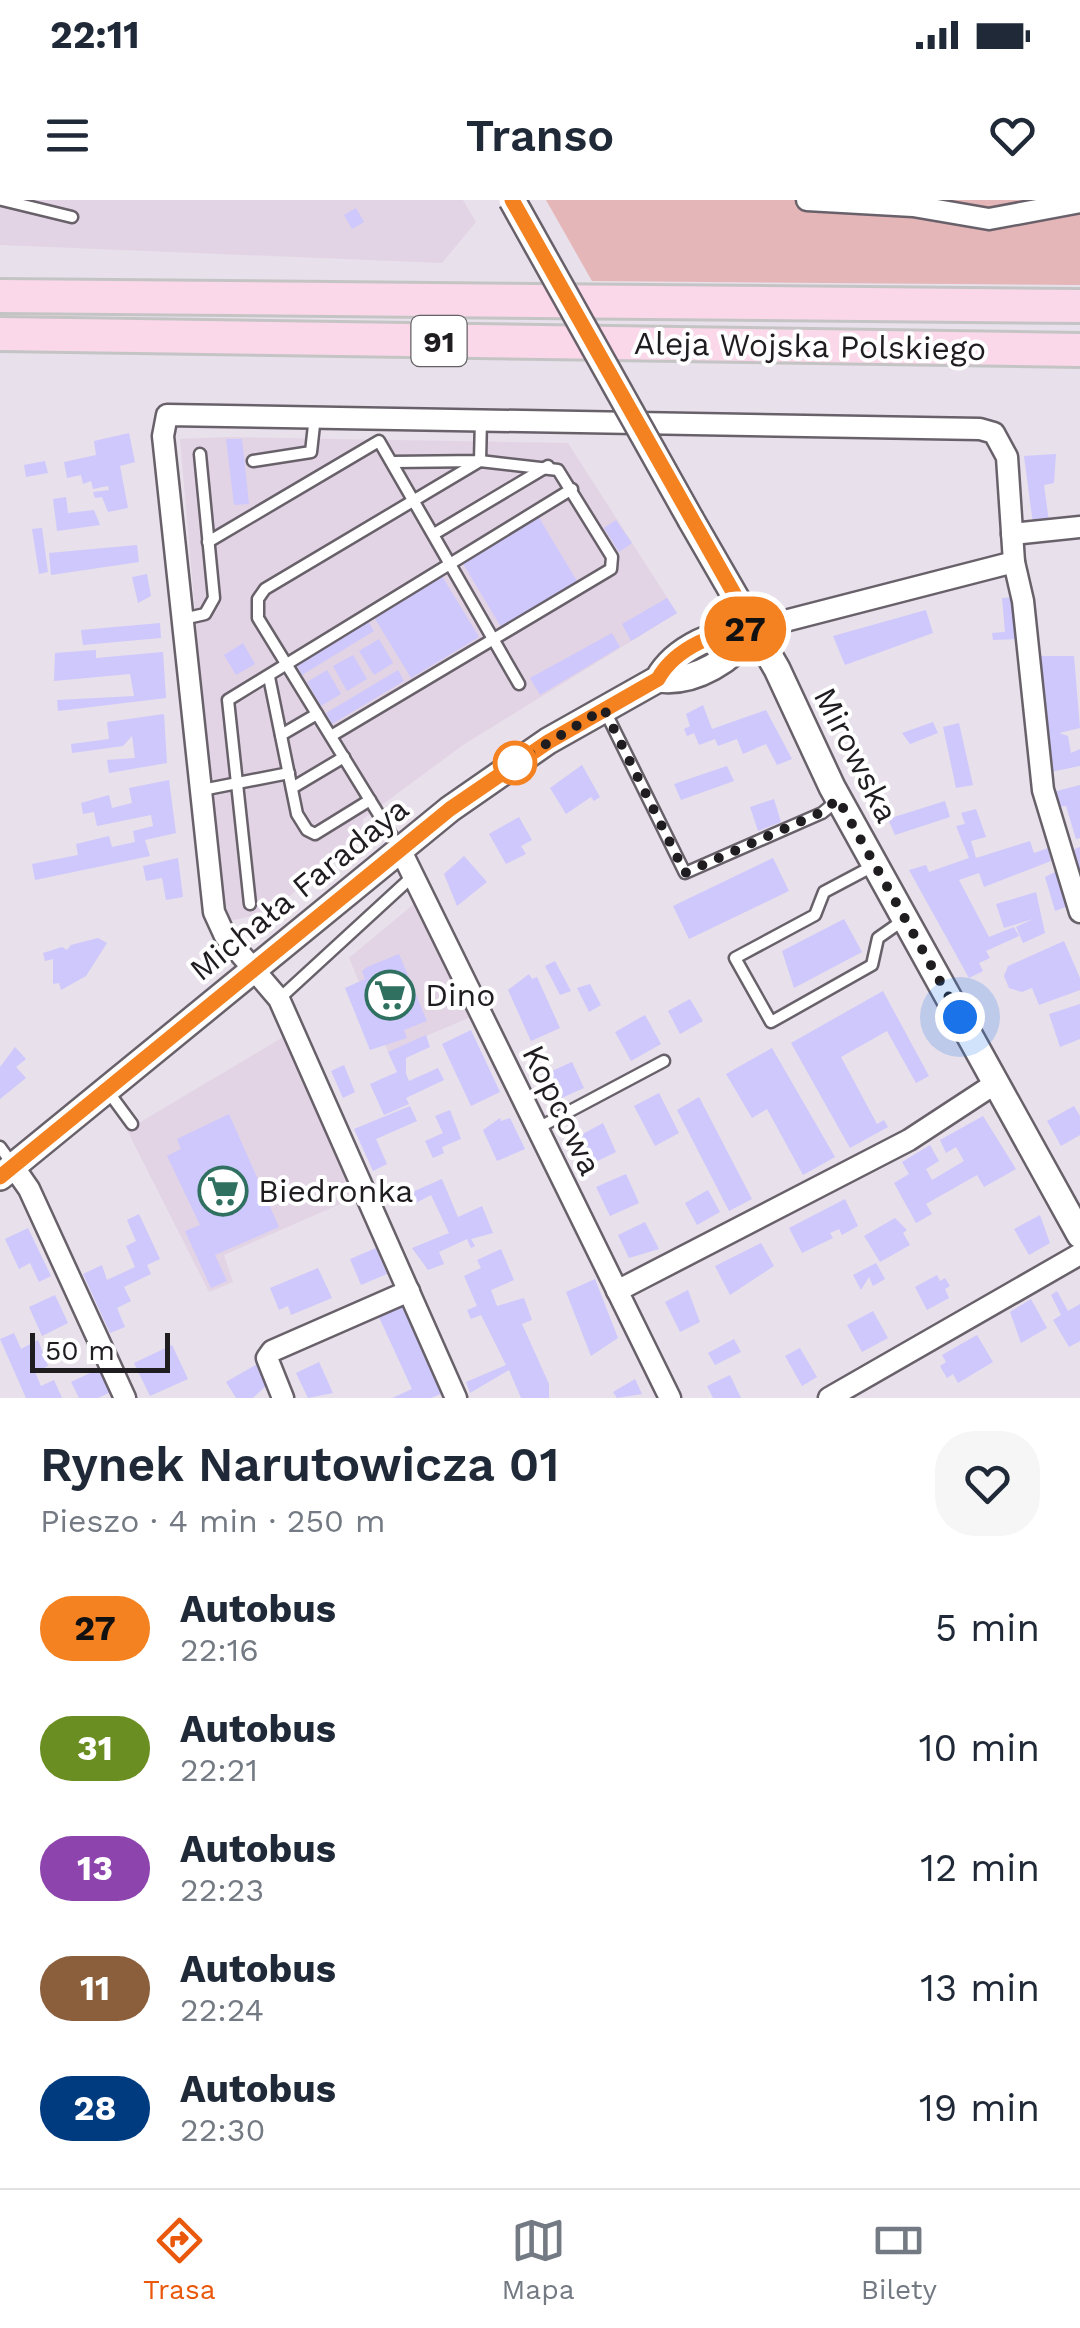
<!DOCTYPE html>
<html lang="pl">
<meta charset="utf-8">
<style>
body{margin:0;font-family:"Work Sans",sans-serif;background:#f6f6f7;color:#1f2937;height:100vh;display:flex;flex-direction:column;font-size:38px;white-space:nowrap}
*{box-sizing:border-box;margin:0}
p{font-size:32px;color:#747a83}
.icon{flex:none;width:55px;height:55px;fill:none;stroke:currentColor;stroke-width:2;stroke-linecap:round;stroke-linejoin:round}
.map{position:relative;height:1198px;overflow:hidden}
.side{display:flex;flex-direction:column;background:#fff;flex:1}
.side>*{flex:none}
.badge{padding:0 20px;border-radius:32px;font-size:35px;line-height:65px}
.scale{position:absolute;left:30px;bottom:25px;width:140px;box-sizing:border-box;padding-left:10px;border:5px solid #201d21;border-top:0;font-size:28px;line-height:35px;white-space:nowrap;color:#201d21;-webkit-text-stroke:8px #fff;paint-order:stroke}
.you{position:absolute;width:50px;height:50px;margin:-25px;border:8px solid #fff;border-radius:50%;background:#1a73e8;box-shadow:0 0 0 15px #1a73e833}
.map>.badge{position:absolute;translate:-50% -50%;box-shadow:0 0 0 5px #fff}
.round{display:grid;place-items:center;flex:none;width:105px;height:105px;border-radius:40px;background:#f6f6f7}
.summary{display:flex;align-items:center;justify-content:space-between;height:170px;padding:0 40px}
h1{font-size:48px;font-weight:600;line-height:75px}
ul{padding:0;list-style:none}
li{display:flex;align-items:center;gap:30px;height:120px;padding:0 40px}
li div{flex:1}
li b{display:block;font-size:38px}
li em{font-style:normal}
li .badge{min-width:110px;font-weight:700;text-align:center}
.status{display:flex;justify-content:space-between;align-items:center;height:70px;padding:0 50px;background:#fff;direction:ltr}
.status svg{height:28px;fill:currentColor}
header{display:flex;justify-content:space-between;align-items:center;height:130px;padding:0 40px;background:#fff;font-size:45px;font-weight:600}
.tab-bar{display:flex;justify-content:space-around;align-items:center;height:140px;border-top:2px solid #e0e1e3;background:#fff;font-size:28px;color:#747a83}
.tab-bar a{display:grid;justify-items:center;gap:5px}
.tab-bar .selected{color:#ea580c}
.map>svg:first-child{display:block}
</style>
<div class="status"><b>22:11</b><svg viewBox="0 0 49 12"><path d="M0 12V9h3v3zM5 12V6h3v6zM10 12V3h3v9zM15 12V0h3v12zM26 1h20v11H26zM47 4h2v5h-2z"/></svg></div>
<header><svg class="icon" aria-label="menu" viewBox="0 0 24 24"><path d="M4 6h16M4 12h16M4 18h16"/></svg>Transo<svg class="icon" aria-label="heart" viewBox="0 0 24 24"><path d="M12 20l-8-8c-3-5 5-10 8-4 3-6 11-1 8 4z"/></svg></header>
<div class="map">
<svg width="1080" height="1198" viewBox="0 0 1080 1198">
<rect width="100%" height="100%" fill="#e8e0eb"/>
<g fill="#e2d4e5">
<path d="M0,0H463L476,22L442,63L0,45Z"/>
<path d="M226,237L568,243L677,413L463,545L363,619V635L269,713L228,721L219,685L180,239Z"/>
<path d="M414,704L471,817L388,852L349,758Z"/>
<path d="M285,836L354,998L224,1055L233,1082L209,1092L127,930Z"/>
</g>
<path fill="#e5b6b8" d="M546,0H1080V85L592,81Z"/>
<g fill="#cec8fc">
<path d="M356,8L364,22L352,29L344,15Z"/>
<path d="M129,233L135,262L120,266L128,308L108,312L102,297L95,298L93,292L109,290L108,286L93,289L91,281L83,284L81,275L67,278L64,262L96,255L94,241Z"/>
<path d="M226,239H242L249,304L234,305Z"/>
<path d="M1056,254L1054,283L1044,285L1049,322L1033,324L1024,256Z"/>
<path d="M45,261L48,273L26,277L24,265Z"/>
<path d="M66,297L68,313L94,310L100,325L57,331L53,299Z"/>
<path d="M538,316L577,381L501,427L462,362Z"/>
<path d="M616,320L632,343L619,352L604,328Z"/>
<path d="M42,328L48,372L39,374L32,329Z"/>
<path d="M137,345L139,362L51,375L49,353Z"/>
<path d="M147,374L151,396L138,403L132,377Z"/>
<path d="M442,376L479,437L411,478L374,417Z"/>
<path d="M1017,397L1021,439L993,440L992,433L1005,432L1002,398Z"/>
<path d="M667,398L677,413L631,441L622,424Z"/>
<path d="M926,410L933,433L845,465L833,436Z"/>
<path d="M368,421L374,431L302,475L296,464Z"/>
<path d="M160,423L161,438L83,445L81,430Z"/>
<path d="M612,433L620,447L540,495L530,478Z"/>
<path d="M379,439L393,463L374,475L359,451Z"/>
<path d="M243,443L255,464L236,475L224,455Z"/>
<path d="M96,450V458L163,452L166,498L58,511L57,500L134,496L130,474L54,481L55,453Z"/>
<path d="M353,455L367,479L347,491L333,466Z"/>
<path d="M1037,456H1074L1080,528L1059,533L1068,536L1071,553L1080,549V566L1050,572Z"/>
<path d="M327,470L341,494L321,506L307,482Z"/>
<path d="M398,470L404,481L332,524L326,513Z"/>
<path d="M703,505L712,529L766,510L792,559L777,565L766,544L743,554L737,539L718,546L715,539L699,545L694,533L687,536L684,529L690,526L686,514Z"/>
<path d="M164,514L167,563L109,573L107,560L135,558L132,536L123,546L72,553L71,544L109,539L107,522Z"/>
<path d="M933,522L938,533L910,544L902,533Z"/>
<path d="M959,523L973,585L956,588L943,527Z"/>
<path d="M582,565L600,597L594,601L591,597L566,614L550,588Z"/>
<path d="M727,566L734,581L681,600L674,584Z"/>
<path d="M169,580L176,633L145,640L150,656L35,680L32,664L78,655L76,644L109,636L112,647L135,642L133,631L153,626L151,615L97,626L94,612L83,614L81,603L109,595L112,608L132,603L129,588Z"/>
<path d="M1080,585V638L1076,639L1066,606L1058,607L1053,592Z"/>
<path d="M774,599L781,622L758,631L750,607Z"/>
<path d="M945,601L950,617L895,635L888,619Z"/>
<path d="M976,609L986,637L971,641L976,658L1030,641L1034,653L1048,648L1051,661L984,687L979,673L959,680L989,737L1014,727L1019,736L986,751L990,758L979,763L983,771L969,778L909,670L926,665L929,672L969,658L956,626L965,624L961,613Z"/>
<path d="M519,617L532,640L521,646L526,654L506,664L489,634Z"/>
<path d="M1080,647V674H1079L1072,650Z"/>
<path d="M464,656L487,682L457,706L444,674Z"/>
<path d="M178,658L183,697L166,700L162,678L146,681L143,666Z"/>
<path d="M773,658L789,691L689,739L673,706Z"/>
<path d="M1057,671L1066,707L1055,711L1045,677Z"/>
<path d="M1036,692L1045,733L1023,743L1016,727L1033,719L1004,728L996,704Z"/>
<path d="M844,719L862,752L794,788L782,751Z"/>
<path d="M98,738L107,743L86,776L61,790L59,783L53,784V759L45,761L43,753L62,747L67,750L71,745Z"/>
<path d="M1064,741L1080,778V790L1039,805L1032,788L1022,792L1009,788L1004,776L1008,766Z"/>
<path d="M399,754L427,821L404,830L407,838L370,850L345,788L365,779L362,771L367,767Z"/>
<path d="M555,761L571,791L560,795L545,766Z"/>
<path d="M529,774L532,779L537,777L560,828L531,841L508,790Z"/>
<path d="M590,784L601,805L589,812L577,788Z"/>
<path d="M883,791L929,876L916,883L887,831L841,857L877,924L884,920L888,927L850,948L791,843Z"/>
<path d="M690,799L703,821L680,834L668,811Z"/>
<path d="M1080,804V839L1060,847L1049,814Z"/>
<path d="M645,815L661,844L631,861L615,832Z"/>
<path d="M471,830L500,892L471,906L442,844Z"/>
<path d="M426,835L430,847L406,858V874L409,881L438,868L444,880L406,898L409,904L384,915L370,884L397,872L388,852Z"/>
<path d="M15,847L26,859L16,867L26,878L0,899V867Z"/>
<path d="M772,848L835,957L803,975L767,909L752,918L726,874Z"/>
<path d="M572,862L584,888L557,900L545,874Z"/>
<path d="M344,865L355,892L343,898L331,871Z"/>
<path d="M659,893L679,933L655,946L634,906Z"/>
<path d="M699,897L752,999L729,1011L677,910Z"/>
<path d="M410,906L417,921L376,939L387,964L373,971L354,929Z"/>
<path d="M1074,906L1080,916V935L1061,946L1047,921Z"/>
<path d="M450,910L461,939L442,947L444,953L433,958L425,941L443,933L435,916Z"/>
<path d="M229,914L279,1027L215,1055L227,1081L211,1088L185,1031L200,1025L167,956L181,949L177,939Z"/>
<path d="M983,916L1016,969L984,987L977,975L926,1004L932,1014L916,1023L894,983L909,974L902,962L930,945L939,961L926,969L932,980L964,961L956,947L946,953L940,940Z"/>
<path d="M500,918L501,921L510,918L525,949L497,961L483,930Z"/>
<path d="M603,923L616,952L587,966L576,943L579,936Z"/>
<path d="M626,974L639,1003L610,1016L596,987Z"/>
<path d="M442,979L458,1017L482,1006L493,1033L471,1039L475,1046L471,1048L467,1039L439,1052L444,1064L428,1070L412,1048L449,1033L431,995L414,1004L410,993Z"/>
<path d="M708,990L720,1012L697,1025L685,1003Z"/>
<path d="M845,999L858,1026L842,1035L839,1029L830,1033L833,1038L802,1053L789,1028Z"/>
<path d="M139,1014L160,1059L147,1065L151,1074L124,1087L131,1101L117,1108L125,1127L110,1133L83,1074L102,1065L107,1080L135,1067L126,1046L136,1041L127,1020Z"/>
<path d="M1040,1015L1050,1043L1029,1055L1014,1029Z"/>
<path d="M895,1018L907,1030L903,1033L910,1045L880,1062L864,1036Z"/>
<path d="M645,1022L659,1049L629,1058L618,1035Z"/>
<path d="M28,1028L51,1076L39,1082L30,1063L19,1069L5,1039Z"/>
<path d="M761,1043L774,1066L730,1095L715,1066Z"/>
<path d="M376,1048L387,1074L361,1085L350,1059Z"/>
<path d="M501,1049L514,1080L491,1090L497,1106L524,1098L532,1120L522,1124L549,1184V1198H521L509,1170L470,1193L466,1182L506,1165L481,1115L471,1119L467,1110L477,1106L464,1076L481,1068L477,1060Z"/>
<path d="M876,1063L885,1079L873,1086L869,1077L861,1090L853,1075Z"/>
<path d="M318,1068L332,1098L291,1115L288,1106L279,1110L270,1088Z"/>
<path d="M937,1075L940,1081L945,1078L950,1086L945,1089L949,1098L927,1110L915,1087Z"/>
<path d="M595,1079L618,1138L591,1156L566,1092Z"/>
<path d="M688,1090L700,1122L680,1132L665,1102Z"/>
<path d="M1057,1091L1068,1111L1080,1104V1141L1069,1147L1053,1120L1061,1115L1051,1095Z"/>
<path d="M55,1095L68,1123L42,1136L29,1107Z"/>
<path d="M1031,1099L1047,1128L1021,1143L1010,1112Z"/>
<path d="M409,1101L448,1191L431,1198H392L412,1189L378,1115Z"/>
<path d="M873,1111L888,1138L862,1152L847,1125Z"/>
<path d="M14,1133L21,1149L38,1140L48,1166L35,1172L41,1186L54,1180L62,1198H26L0,1139Z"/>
<path d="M977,1135L993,1162L958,1183L953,1174L947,1178L940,1166L946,1162L942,1155Z"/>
<path d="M734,1139L741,1152L715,1165L708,1153Z"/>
<path d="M172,1145L188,1179L150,1196L134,1163Z"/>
<path d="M800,1148L817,1177L802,1186L785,1156Z"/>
<path d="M319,1162L333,1193L308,1198L296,1173Z"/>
<path d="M259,1163L270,1182L253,1198H236L226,1182Z"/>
<path d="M105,1166L115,1190L98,1198H79L71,1182Z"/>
<path d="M730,1175L741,1198H713L707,1186Z"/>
<path d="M635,1179L642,1194L617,1198L613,1192Z"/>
</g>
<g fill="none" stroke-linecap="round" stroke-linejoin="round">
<g stroke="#68616a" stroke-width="15">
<g id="service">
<path d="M2,0L72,17"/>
<path d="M253,261L311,252L315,216"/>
<path d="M393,262L480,261L481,219"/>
<path d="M434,334L548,266"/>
<path d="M208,342L379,241L519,484"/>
<path d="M183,419L205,414L214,398L200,254"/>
<path d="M269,477L297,614L307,630L315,634L370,600"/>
<path d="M604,509L685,673L822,613L838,600"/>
<path d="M281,535L317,514"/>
<path d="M331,536L611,369L612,357L558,270L480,261L265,389L258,399V418L400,649"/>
<path d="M292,588L344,557"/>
<path d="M202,590L289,573"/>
<path d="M875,665L824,692L815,715L735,758L771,822L872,765L878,738L905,719"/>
<path d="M250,704L228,500L572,289"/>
<path d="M279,799L414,675"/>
<path d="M107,890L132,924"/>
<path d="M538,928L664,861"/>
<path d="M0,947L13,965"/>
</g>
</g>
<g stroke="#68616a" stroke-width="25">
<g id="minor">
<path d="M807,0L913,6L989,19L1080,2"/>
<path d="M1012,334L1080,327"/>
<path d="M754,429L1014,362"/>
<path d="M400,649L670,1198"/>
<path d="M13,966L29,989L125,1198"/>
<path d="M617,1091L909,940L996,883"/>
<path d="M283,1198L267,1158L272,1151L409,1091"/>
<path d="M456,1198L279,799L225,736L214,712L163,236L167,215L980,229L994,233L1007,257L1014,362L1023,401L1043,590L1080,712"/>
<path d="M829,1198L1080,1054"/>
</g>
</g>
<g stroke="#68616a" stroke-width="30">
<g id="tertiary">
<path d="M691,320L777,469L832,587L1080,1035"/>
<path d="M658,479C695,484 734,459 754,429"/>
<path d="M0,977L450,609L548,541L658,479C675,448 719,429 754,429"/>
</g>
</g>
<g stroke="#c5c4c5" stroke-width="38">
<g id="primary">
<path d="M0,96L1080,106"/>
<path d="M0,134L1080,150"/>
</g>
</g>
<use href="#service" stroke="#fff" stroke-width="10"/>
<use href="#minor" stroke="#fff" stroke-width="20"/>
<use href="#tertiary" stroke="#fff" stroke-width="25"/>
<use href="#primary" stroke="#fad8e9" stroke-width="32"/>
<g stroke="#68616a" stroke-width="30" stroke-linecap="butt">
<path id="tertiary-bridge" d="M512,0L691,320"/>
</g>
<use href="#tertiary-bridge" stroke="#fff" stroke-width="25"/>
</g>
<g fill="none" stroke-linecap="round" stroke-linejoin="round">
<g stroke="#fff" stroke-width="22">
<path id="line" d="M0,977L450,609L548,542L658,479C675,448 719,429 754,429L512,0"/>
</g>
<use href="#line" stroke="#f58220" stroke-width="15"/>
<path stroke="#201d21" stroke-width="10" stroke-dasharray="0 18" d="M515,563L604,509L685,673L822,612L838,599L960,817"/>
</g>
<defs>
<g id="supermarket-ring" transform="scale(2.5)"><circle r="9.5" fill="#fff" stroke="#2f7060" stroke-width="1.5"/><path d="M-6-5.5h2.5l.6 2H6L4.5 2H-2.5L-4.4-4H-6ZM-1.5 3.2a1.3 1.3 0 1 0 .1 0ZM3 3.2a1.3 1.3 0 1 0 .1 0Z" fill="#2f7060"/></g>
</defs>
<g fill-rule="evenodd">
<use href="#supermarket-ring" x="390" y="795"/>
<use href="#supermarket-ring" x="223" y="991"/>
</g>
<circle fill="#fff" stroke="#f58220" stroke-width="5" cx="515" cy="563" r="20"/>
<g text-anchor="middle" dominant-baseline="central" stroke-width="8" stroke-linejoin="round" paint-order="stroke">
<rect fill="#fff" stroke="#636164" stroke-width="2.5" x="411.5" y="116" width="55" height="50" rx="8"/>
<g font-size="30" font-weight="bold" fill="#201d21">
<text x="439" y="141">91</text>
</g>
<g font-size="32" fill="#201d21" stroke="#fff">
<text transform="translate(810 146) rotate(1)">Aleja Wojska Polskiego</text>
<text transform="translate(856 555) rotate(63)">Mirowska</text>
<text transform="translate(299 689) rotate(-39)">Michała Faradaya</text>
<text transform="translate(562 910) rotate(64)">Kopcowa</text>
</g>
<g font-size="32" fill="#201d21" stroke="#fff" text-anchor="start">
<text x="425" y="795">Dino</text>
<text x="258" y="991">Biedronka</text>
</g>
</g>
</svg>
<div class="scale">50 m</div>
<div class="you" style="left:960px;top:817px"></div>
<b class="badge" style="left:745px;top:429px;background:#f58220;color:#111">27</b>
</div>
<section class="side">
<div class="summary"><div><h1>Rynek Narutowicza 01</h1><p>Pieszo · 4 min · 250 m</p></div><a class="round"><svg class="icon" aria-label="heart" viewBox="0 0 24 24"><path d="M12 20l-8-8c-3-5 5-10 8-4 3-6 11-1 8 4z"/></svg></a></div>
<ul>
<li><span class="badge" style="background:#f58220;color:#111">27</span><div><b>Autobus</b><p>22:16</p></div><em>5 min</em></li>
<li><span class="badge" style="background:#6b8e23;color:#fff">31</span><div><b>Autobus</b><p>22:21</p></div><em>10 min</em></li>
<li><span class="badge" style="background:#8e44ad;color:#fff">13</span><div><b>Autobus</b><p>22:23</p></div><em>12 min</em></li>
<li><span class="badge" style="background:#8b5e3c;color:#fff">11</span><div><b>Autobus</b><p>22:24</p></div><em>13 min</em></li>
<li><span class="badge" style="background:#003b80;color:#fff">28</span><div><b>Autobus</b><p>22:30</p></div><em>19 min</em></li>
</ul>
</section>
<nav class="tab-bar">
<a class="selected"><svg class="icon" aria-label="directions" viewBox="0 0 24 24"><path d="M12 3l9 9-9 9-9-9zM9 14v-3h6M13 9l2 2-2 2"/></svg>Trasa</a>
<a><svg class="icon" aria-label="map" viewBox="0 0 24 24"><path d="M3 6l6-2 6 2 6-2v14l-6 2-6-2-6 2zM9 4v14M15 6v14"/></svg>Mapa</a>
<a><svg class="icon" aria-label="tickets" viewBox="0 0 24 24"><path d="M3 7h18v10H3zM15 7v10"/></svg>Bilety</a>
</nav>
